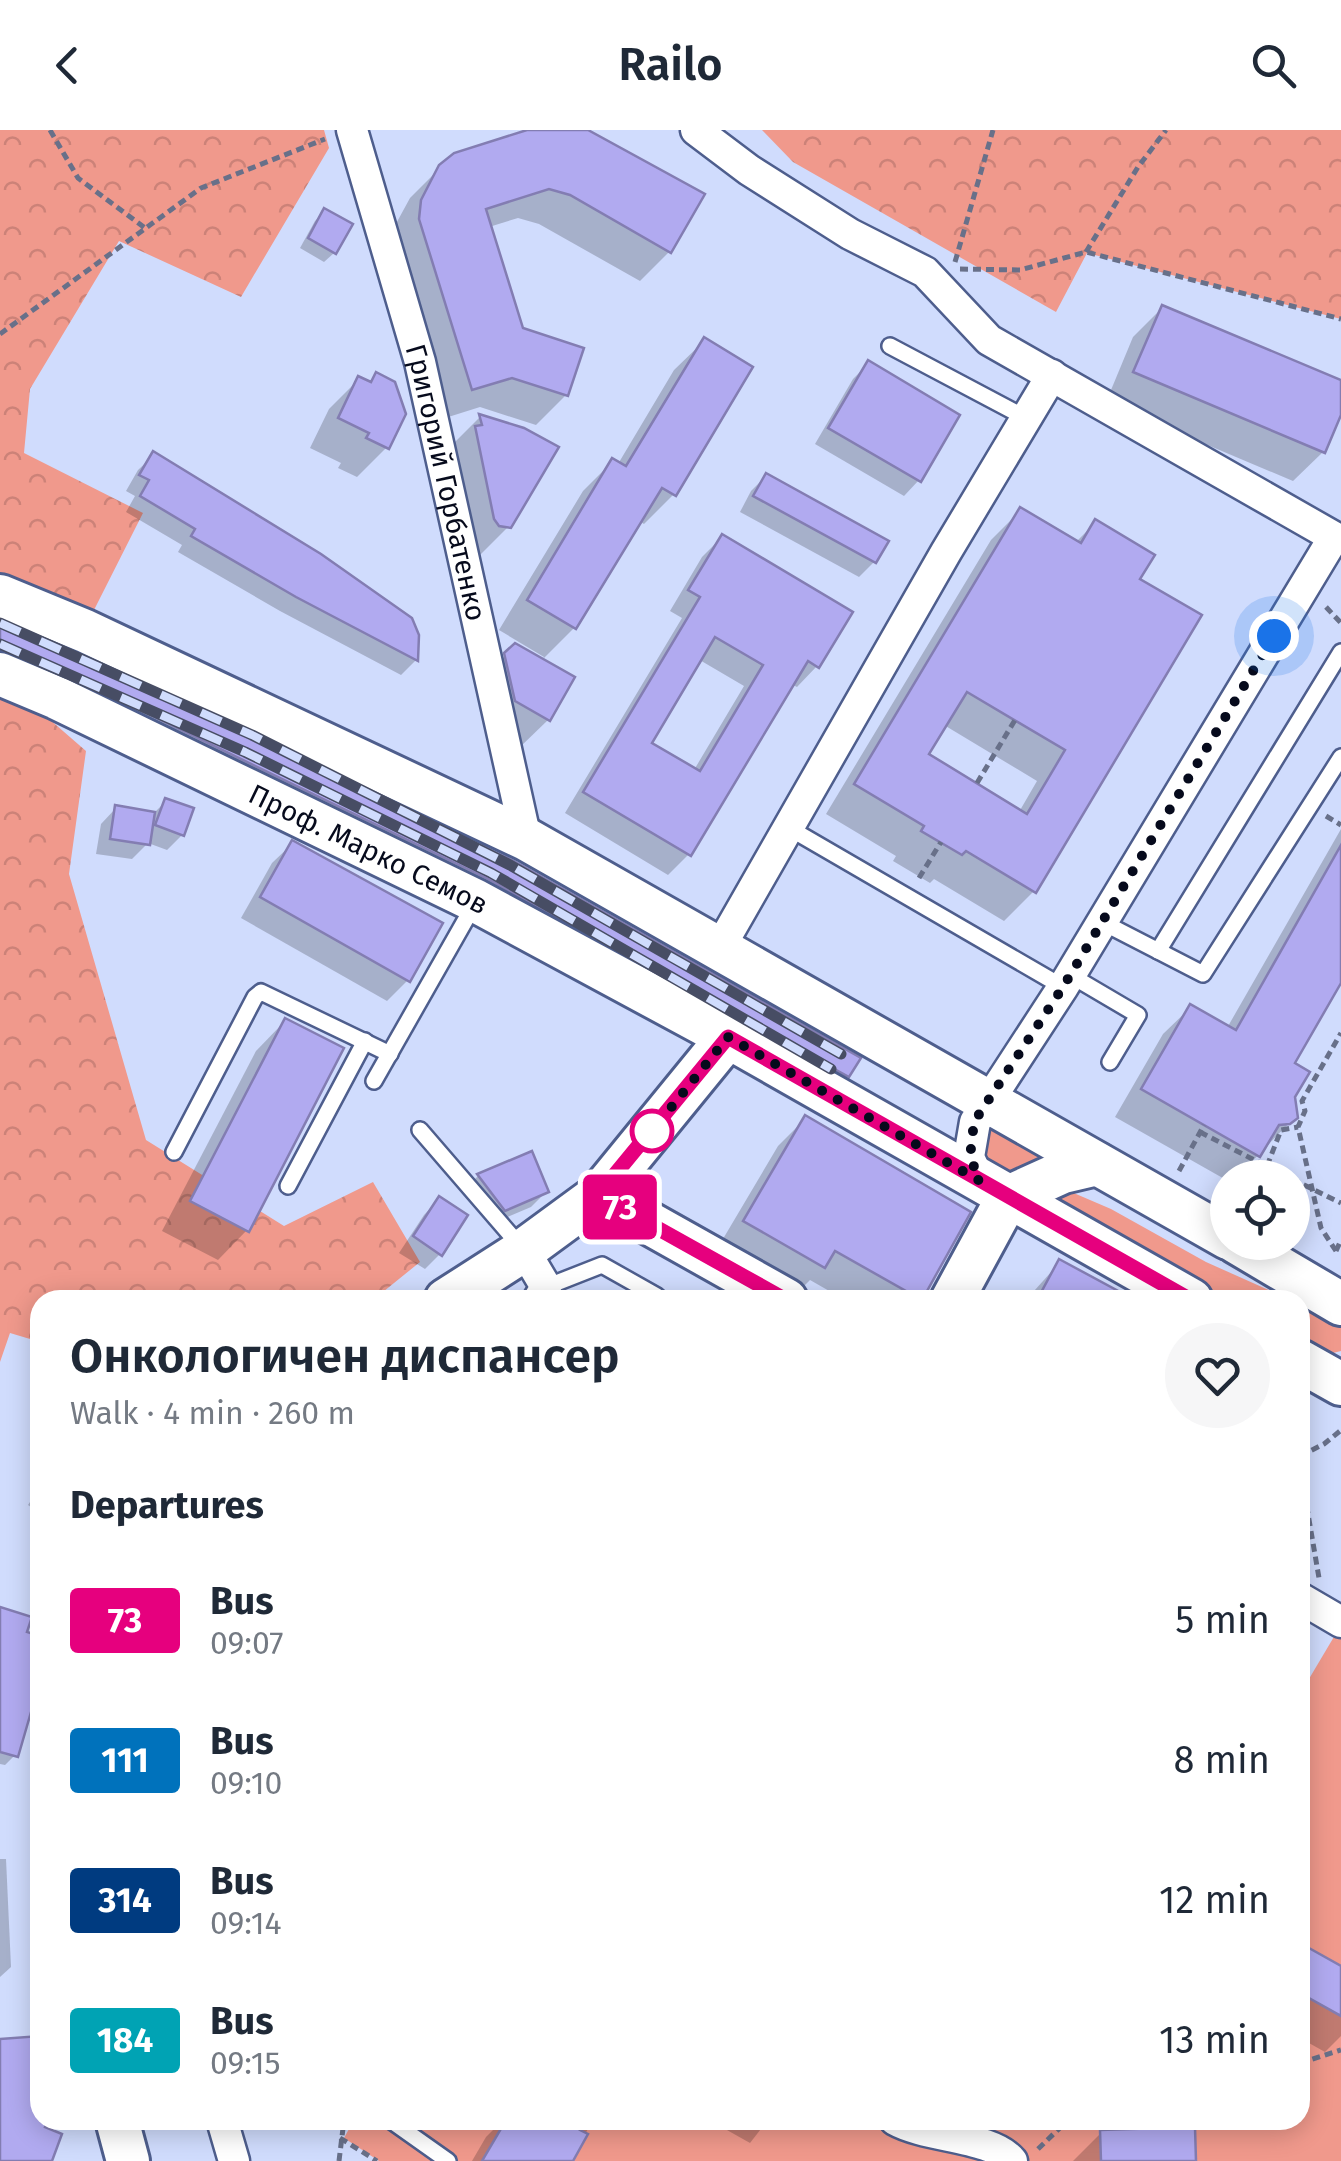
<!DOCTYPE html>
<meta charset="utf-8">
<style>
body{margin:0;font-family:"Fira Sans",sans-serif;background:#f6f6f7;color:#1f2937;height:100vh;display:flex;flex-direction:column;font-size:38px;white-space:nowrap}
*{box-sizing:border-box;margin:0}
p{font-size:32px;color:#747a83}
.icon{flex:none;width:55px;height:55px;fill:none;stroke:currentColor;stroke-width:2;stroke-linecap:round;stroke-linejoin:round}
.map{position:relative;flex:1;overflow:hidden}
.side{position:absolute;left:30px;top:1160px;width:1280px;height:840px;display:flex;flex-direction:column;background:#fff;border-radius:30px;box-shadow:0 5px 25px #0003}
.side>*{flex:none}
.badge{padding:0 20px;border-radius:8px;font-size:35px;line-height:65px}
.buttons{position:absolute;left:1210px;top:1030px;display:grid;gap:20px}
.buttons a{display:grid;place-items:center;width:100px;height:100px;border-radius:50%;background:#fff;box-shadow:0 5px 25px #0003;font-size:50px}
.you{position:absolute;width:50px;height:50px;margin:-25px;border:8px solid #fff;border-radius:50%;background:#1a73e8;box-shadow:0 0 0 15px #1a73e833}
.map>.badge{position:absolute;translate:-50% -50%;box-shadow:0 0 0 5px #fff}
h2{padding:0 40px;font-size:38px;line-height:90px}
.round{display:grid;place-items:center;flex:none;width:105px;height:105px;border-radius:52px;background:#f6f6f7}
.head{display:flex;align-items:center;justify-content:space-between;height:170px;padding:0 40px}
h1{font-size:48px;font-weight:600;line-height:75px}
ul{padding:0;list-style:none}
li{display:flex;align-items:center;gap:30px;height:140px;padding:0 40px}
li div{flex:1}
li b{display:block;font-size:38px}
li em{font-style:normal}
li .badge{min-width:110px;font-weight:700;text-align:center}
header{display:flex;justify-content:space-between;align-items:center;height:130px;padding:0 40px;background:#fff;font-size:45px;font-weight:600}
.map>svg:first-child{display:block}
</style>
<header><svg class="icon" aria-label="back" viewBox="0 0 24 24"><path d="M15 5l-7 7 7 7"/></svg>Railo<svg class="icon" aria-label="search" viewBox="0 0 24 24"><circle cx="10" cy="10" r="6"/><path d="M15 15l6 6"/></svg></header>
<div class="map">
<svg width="1341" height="2031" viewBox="0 0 1341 2031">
<defs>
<pattern id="forest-crowns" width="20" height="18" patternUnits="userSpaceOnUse" patternTransform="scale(2.5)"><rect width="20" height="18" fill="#f0998c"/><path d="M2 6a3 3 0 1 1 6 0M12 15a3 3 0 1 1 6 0" fill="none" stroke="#cc8278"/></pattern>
</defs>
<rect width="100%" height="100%" fill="#d0dcfd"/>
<g fill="#f0998c">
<path d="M986,993L1037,1022L1040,1031L1009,1049L984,1038L983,996Z"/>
<path d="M1069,1061L1111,1079L1206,1132L1291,1170H1231L1110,1112L1037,1067Z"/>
<path d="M1300,1175L1341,1197V1221L1333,1223L1300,1206Z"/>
<path d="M1341,1495V1836L1300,1813V1564Z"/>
<path d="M1300,1863L1341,1886V2031H1196L1100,2000L1101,2031H573L588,2005L580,2000L586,1990H1300Z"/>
<path d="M354,1990H506L484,2027L490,2031H379L344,2008Z"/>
</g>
<g fill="url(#forest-crowns)">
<path d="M0,0H324L329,18L241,167L119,111L30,259L24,323L143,383L95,478L48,588L86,621L69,744L146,1010L284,1096L373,1052L420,1132L373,1170H40V1212L10,1203L0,1232Z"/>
<path d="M762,0H1341V189L1087,123L1056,182L793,32Z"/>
</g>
<g fill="#0003" fill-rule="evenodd">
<path d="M545,0H581L669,122L640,151L539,94L518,88L489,97L521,200L566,265L536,295L480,277L442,289L392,101L410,68L441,37Z"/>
<path d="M325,81L334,123L324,132L300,118L315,91Z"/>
<path d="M1163,177L1341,253V278L1323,322L1293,351L1106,272L1133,207Z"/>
<path d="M704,211L674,364L644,394L639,391L574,498L542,530L544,527L499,500L583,361L613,331L618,334L674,240Z"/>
<path d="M868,234L919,350L904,366L815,314L853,249Z"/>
<path d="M376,245L387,317L357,347L338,338L341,333L310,318L329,279L359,249L368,254Z"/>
<path d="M480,287L523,300L514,391L479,426L469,425L451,316Z"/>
<path d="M154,325L417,506L416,530L401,545L280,481L178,422L182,415L126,382L135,366L126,361L138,340Z"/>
<path d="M766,346L874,432L859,447L740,382L751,361Z"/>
<path d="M1021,380L1075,413L1096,392L1137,450L1034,761L1004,791L934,749L930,753L893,731L896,726L826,684L991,410ZM944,595L1037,651L1019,682L926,625Z"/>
<path d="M722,407L817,536L797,557L791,554L689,724L668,745L565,683L682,488L670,481L702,427ZM698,529L744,556L694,640L648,614Z"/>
<path d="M0,496L513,733L847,945L843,950L0,524Z"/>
<path d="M506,525L548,590L518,619L486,601L475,555Z"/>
<path d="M166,671L182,705L167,720L148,713L132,729L96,724L101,694L116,678L153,684Z"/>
<path d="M1341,699V847L1292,934L1295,987L1236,1048H1228V1051L1115,987L1163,904L1191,877L1227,898Z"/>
<path d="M293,713L408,850L387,871L241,788L272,733Z"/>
<path d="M285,891L247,1100L218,1130L162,1101L256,921Z"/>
<path d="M805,989L968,1083L919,1170H845L810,1150L796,1164L717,1119L778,1016Z"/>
<path d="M531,1024L546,1062L531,1077L489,1095L463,1061L478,1046Z"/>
<path d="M439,1069L440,1124L425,1139L399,1123L424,1085Z"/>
<path d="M1060,1132L1113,1170H1026Z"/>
<path d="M40,1357V1383L28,1375Z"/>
<path d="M0,1480L24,1504L40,1508V1542L15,1625L5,1635L0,1634Z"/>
<path d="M0,1729H6L11,1837L0,1847Z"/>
<path d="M1300,1816L1341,1839V1906L1325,1922L1300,1908Z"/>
<path d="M503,1990H593L570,2031H472L486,2007Z"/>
<path d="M721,1990H768L750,2013L718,1995Z"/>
<path d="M1101,2003L1193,2031H1073Z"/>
</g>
<g fill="#b1aaf0" stroke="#837db2" stroke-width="2.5" fill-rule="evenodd">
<path d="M527,0H588L705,64L671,123L570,65L549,59L486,79L523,198L584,218L568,266L512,248L472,260L419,89L421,70L439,35L454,23Z"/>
<path d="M324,78L353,94L336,124L308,108Z"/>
<path d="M1162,175L1341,250V285L1325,323L1133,242Z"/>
<path d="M704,207L753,237L676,366L662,358L576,499L527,470L612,328L626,336Z"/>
<path d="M868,230L960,285L921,352L828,298Z"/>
<path d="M376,242L395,252L406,284L389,319L366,308L369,303L338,288L358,246L371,252Z"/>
<path d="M479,284L524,298L559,317L511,398L499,396L494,389L475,296L482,295Z"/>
<path d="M153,321L321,424L412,488L419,505L418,531L296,467L191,406L195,399L140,366L149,350L139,345Z"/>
<path d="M766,343L889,411L876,433L753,366Z"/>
<path d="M1020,377L1081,413L1095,389L1155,425L1140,449L1202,485L1036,763L966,721L962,725L921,701L924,696L854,654ZM967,562L1065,620L1027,684L929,624Z"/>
<path d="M722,404L853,482L819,538L808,531L691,726L583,662L700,467L688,460ZM715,507L763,535L700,641L652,613Z"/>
<path d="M0,493L75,524L514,731L861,928L849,947L488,749L68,545L0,520Z"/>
<path d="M515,513L575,547L550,591L515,571L504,523Z"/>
<path d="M165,668L194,678L184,706L155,695Z"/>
<path d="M115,675L155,682L150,715L110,709Z"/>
<path d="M292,710L443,793L410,852L260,767Z"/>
<path d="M1341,715V853L1295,933L1310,942L1295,967L1298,988L1290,994L1279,995L1260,1027L1141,959L1190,874L1236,900Z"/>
<path d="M285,888L344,918L249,1102L190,1071Z"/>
<path d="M805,985L971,1082L922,1170L835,1121L825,1138L743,1091Z"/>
<path d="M532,1021L549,1062L505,1081L477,1044Z"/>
<path d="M439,1066L468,1085L442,1126L413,1106Z"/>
<path d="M1059,1129L1135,1170H1037Z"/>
<path d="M0,1477L32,1487L27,1502L40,1506V1551L18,1627L0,1622Z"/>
<path d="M1300,1813L1341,1836V1886L1300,1863Z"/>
<path d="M40,1906V1990H48L45,1997L62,2004L52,2031H0V1909Z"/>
<path d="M506,1990H586L580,2000L588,2004L573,2031H482Z"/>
<path d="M1195,1997L1196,2031H1101L1100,2000Z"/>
</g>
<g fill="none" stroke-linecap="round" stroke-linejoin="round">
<g stroke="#4e5e8d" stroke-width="20">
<g id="lane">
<path d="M890,216L1026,288"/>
<path d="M789,698L1063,857"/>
<path d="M1102,792L1203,844L1341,627"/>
<path d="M1158,821L1341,522"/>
<path d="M1070,845L1138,885L1110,932"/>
<path d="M374,951L474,775"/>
<path d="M420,1000L521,1117"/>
<path d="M174,1022L255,867L261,862L390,924"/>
<path d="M288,1056L365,911"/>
<path d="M546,1157L602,1135L657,1166"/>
<path d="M390,1990L448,2031"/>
</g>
</g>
<g stroke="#4e5e8d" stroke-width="35">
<g id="street">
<path id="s1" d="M352,0L420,232L526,709"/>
<path d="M696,0L749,40L850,104L925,142L989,210L1334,407L1063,857L975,992L969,1027L981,1054"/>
<path d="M719,819L946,422L1052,245"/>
<path d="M524,1120L546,1157L538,1170"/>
<path d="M1300,1468L1341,1492"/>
<path d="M222,1990L234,2031"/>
<path d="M895,1990C927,2008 992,2006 1012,2031"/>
</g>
</g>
<g stroke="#4e5e8d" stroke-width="48">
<g id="secondary">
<path d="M0,466L85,501L526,709L1228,1108"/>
<path id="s2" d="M0,544L57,568L476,771L728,907L1191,1170"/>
<path d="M599,1065L786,1170"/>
<path d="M1236,1112L1341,1174"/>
<path d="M446,1170L524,1120L599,1065L728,907"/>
<path d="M952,1170L1008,1067L1063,1042L1097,1034"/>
<path d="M1300,1231L1341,1254"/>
<path d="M117,1990L128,2031"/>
</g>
</g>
<g stroke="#687089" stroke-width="5" stroke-dasharray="8 5" stroke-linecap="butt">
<path d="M50,0L78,48L145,98"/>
<path d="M1086,122L1138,37L1166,0"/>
<path d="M955,132L993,0"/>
<path d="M960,139L1020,140L1086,122L1341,189"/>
<path d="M0,204L201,58L325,9"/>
<path d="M1326,477L1341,493"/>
<path d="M977,653L1015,590"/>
<path d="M1326,686L1341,695"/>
<path d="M919,748L941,712"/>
<path d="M1200,1002L1289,1048"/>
<path d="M1267,1036L1281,1000L1298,997"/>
<path d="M1179,1041L1204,995"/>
<path d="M1292,1049L1341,1073"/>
<path d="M1336,1121L1321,1098L1298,997L1305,981L1302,971L1341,903"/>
<path d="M1336,1121L1341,1110"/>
<path d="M1300,1326L1324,1314L1340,1301"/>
<path d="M1300,1337L1319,1448"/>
<path d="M1300,1933L1341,1920"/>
<path d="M340,2008L377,2031"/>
<path d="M1038,2019L1068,1990"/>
<path d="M339,2031L344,1990"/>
</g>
<use href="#lane" stroke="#fff" stroke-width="15"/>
<use href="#street" stroke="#fff" stroke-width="30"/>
<use href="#secondary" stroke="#fff" stroke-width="42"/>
<g stroke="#474d64" stroke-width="11">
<g id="rail">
<path d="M0,493L252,605L510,735L841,924"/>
<path d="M0,514L245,622L491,743L831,939"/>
</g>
</g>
<use href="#rail" stroke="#d0dcfd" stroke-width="8" stroke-dasharray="22" stroke-linecap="butt"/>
</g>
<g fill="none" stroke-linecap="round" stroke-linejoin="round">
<g stroke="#fff" stroke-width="22">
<path id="line" d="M786,1170L598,1065L728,907L1191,1170"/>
</g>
<use href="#line" stroke="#e6007e" stroke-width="15"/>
<path stroke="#060a1c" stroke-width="10" stroke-dasharray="0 18" d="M652,1001L645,1010L728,907L980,1051L970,1027L974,992L1063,857L1274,506"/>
</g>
<circle fill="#fff" stroke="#e6007e" stroke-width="5" cx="652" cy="1001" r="20"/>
<g text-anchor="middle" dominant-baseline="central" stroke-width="9" stroke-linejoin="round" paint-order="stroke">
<g font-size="28" fill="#060a1c" stroke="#d0dcfd">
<text stroke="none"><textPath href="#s1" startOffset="365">Григорий Горбатенко</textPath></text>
<text stroke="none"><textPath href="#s2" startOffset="408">Проф. Марко Семов</textPath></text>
</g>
</g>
</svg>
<div class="buttons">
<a><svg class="icon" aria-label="locate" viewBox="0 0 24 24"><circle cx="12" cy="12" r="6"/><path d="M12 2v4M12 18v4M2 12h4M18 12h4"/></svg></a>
</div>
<div class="you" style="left:1274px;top:506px"></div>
<b class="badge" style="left:620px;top:1077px;background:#e6007e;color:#fff">73</b>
<section class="side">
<div class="head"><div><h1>Онкологичен диспансер</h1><p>Walk · 4 min · 260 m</p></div><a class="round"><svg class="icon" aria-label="heart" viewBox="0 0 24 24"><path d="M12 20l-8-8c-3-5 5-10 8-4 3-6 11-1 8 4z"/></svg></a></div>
<h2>Departures</h2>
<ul>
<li><span class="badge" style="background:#e6007e;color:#fff">73</span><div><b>Bus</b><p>09:07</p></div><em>5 min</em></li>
<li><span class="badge" style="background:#0072bc;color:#fff">111</span><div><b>Bus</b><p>09:10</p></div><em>8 min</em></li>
<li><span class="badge" style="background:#003b80;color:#fff">314</span><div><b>Bus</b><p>09:14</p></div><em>12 min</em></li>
<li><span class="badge" style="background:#00a3b4;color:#fff">184</span><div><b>Bus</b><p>09:15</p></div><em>13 min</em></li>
</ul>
</section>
</div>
